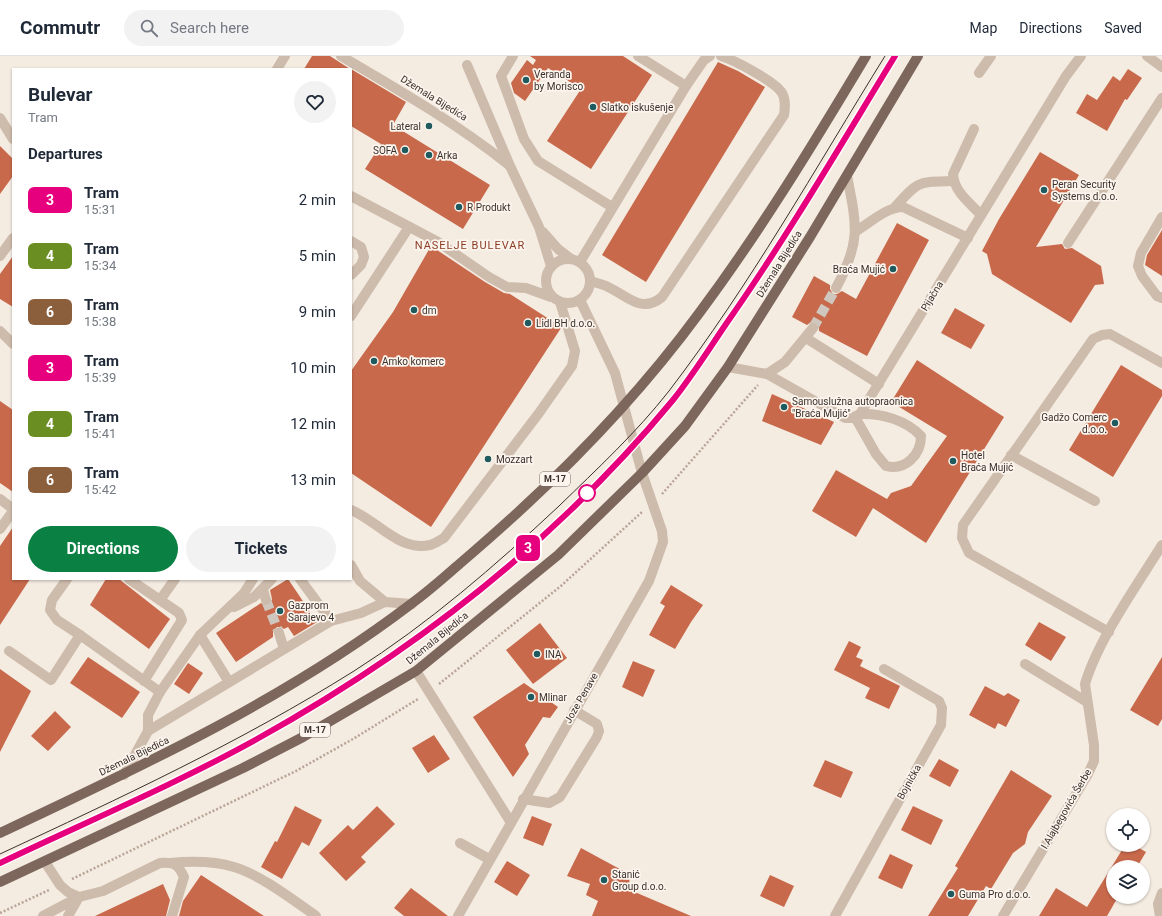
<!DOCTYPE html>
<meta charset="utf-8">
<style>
body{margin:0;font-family:Roboto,sans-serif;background:#f2f2f3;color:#1f2937;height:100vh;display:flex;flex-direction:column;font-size:15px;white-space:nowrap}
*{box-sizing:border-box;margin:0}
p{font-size:13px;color:#747a83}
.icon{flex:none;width:22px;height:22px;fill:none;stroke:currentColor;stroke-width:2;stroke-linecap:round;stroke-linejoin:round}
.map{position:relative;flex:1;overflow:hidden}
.panel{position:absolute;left:12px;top:12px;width:340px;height:512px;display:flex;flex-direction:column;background:#fff;border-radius:0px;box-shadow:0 1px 3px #0004}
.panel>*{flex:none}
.badge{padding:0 8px;border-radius:6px;font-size:14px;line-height:26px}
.tools{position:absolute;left:1106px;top:752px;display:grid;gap:8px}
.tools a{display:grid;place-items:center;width:44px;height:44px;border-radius:50%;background:#fff;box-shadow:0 1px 3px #0004;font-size:20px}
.map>.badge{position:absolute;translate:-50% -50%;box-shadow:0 0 0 2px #fff}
h2{padding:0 16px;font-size:15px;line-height:36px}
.round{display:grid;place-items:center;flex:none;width:42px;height:42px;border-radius:21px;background:#f2f2f3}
.overview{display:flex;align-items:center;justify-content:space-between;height:68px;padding:0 16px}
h1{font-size:19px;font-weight:700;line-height:30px}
.action{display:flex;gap:8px;margin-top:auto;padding:8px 16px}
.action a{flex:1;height:46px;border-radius:24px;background:#0b8043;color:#fff;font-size:16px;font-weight:700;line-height:46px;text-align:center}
.action a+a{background:#f2f2f3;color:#1f2937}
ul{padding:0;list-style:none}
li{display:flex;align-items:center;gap:12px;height:56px;padding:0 16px}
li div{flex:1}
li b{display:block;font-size:15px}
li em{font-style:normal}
li .badge{min-width:44px;font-weight:700;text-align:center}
header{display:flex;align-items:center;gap:24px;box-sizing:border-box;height:56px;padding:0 20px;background:#fff;border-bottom:1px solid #e0e1e3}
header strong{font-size:19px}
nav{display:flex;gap:22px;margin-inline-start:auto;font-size:14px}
.search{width:280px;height:36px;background:#f2f2f3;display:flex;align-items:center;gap:10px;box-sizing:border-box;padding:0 14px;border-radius:22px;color:#747a83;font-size:15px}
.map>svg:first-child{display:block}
</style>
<header>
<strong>Commutr</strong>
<div class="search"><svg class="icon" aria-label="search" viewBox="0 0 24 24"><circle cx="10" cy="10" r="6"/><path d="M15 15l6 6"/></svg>Search here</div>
<nav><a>Map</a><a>Directions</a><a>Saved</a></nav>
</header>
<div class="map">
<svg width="1162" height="860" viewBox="0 0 1162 860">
<rect width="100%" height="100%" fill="#f4ebe1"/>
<g fill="#c8694b">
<path d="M312,0H330L350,13H304Z"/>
<path d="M530,0H623L652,19L591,113L547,85L581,33L548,12L525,45L514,37L511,27L527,4L533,9L536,4Z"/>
<path d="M718,6L738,15L765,31L646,226L602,199Z"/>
<path d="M351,13L406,46L393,69L490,129L463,173L365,113L381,88L351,70Z"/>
<path d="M1128,13L1142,22L1127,44L1125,43L1107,75L1076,57L1087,38L1097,44L1113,20L1120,25Z"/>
<path d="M0,90L13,103V120L0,138Z"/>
<path d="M1040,96L1079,119L1036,191L1062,188L1065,193L1072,192L1101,210L1104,228L1095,229L1071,267L992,218L987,198L982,195L999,163Z"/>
<path d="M897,167L929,184L867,300L819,275V270L817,267L811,266L807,269L792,261L814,220L830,229V233L833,238H837L842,235L856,243Z"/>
<path d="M1162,174V220L1145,209L1147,199Z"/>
<path d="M431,190L485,226L504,237L510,238L560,270L561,272L431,471L351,417V315L393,256Z"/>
<path d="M13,200V251L0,243V218Z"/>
<path d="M955,252L985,269L971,293L941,277Z"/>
<path d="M917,304L1004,361L926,487L873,452L856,481L812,455L836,414L887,443L891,437L911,430L947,380L891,346Z"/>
<path d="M1121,309L1162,334V340L1113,421L1069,394Z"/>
<path d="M772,338L834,366L821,389L762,365Z"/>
<path d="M0,345L13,354V436L0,427Z"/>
<path d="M13,471V523H30L0,569V490Z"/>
<path d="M106,523H119L170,563L149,593L90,549Z"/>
<path d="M288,523L317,566L294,580L288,571L284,573L281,571H277L273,575V581L236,606L216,577L261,547L265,550L270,549L272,543L270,534Z"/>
<path d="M671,529L703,549L691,566L675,593L649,579L665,550L660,547Z"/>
<path d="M1039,566L1066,581L1051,605L1025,589Z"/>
<path d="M540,567L567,602L533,628L506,594Z"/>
<path d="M849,585L861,591L856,601L863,604L860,610L900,630L889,653L865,642L870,632L834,614Z"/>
<path d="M88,601L140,636L122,662L70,627Z"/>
<path d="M1162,601V663L1158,670L1130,654Z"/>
<path d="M633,605L655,614L643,641L622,631Z"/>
<path d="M188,607L203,617L189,638L174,628Z"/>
<path d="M0,613L31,635L0,696Z"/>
<path d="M524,627L558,651L550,662L543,661L525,689L529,698L513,721L473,661Z"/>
<path d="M985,630L1004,640L1008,637L1020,644L1006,671L998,667L995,673L969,659Z"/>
<path d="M55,655L71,671L48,695L31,680Z"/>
<path d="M434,679L450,703L428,717L412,692Z"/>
<path d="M939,703L959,714L950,731L929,720Z"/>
<path d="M825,704L853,716L841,742L813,730Z"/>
<path d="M1011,714L1052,740L1028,776L1025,788L1013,797L991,833L986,830L968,860H928L958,812L955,810Z"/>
<path d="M295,750L322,764L309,790L302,786L282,823L261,811L275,785L277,786Z"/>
<path d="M377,750L395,768L361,801L366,806L346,825L319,797L348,769L353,774Z"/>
<path d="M913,750L943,764L931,789L901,774Z"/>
<path d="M532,760L552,768L543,790L523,782Z"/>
<path d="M1125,789H1134L1146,796L1137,811H1113V841H1118L1107,860H1039L1056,832L1087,851Z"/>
<path d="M581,792L629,818L630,834L691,860H592L598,845L586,839L590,828L567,820Z"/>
<path d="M890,798L913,809L902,833L878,822Z"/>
<path d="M507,805L530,819L517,840L494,826Z"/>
<path d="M201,819L264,860H179L183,845Z"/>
<path d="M770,819L794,830L784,851L760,840Z"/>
<path d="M163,828L170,844L166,860H95Z"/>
<path d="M411,832L448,860H404L394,852Z"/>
</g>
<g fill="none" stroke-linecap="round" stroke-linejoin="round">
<g stroke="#cfc6bd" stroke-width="10" stroke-dasharray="10 5" stroke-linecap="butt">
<path d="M813,272L836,232"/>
<path d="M266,544L279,577"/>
</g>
<g stroke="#b9a596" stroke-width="2.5" stroke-dasharray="2 2" stroke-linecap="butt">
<path d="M662,438L758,329"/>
<path d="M439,628L562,529L642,456"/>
<path d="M72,823L296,715L353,683L418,643"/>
<path d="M0,857L49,834"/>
</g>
<g stroke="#cdbbac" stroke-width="10">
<path d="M341,0C399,34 456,67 509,109"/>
<path d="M513,0L501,20L524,83L538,105L612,151"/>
<path d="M638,0L686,30"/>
<path d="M1147,0L1162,11"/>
<path d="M467,9L510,110L539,171L551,210"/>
<path d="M277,13L285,0"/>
<path d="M979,17L991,0"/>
<path d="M0,62L13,83"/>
<path d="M974,73L953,118C954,136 970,147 981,159"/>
<path d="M351,140L438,186L489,221L507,231L526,232L551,241"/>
<path d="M895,151C919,124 918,126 953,125"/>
<path d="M1162,161L1141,197L1138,210L1142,220L1157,240L1162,242"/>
<path d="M856,175C870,167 886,151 903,151L968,182"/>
<path d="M543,176L558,193L571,203"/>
<path d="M351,185L361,191L364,201L361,209L351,219"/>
<path d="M1068,187L1162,42"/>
<path d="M0,200L13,182"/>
<circle cx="568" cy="225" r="22"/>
<path d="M580,206L686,30L704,4L710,0"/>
<path d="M590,225C596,227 603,228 608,231C628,240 641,258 662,241L784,59C785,52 786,44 782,37C776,26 734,4 721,0"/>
<path d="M836,232C861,186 857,170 847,120"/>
<path d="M351,260L409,171"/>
<path d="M0,275L13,288"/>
<path d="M806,282L879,328"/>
<path d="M728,311L767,318L845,362H852L860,358L1066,20L1081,0"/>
<path d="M767,318L785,306L813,272"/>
<path d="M855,361L876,398L886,410C905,415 921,399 921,380C906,364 881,357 860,358"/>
<path d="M1011,399L1095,445"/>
<path d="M0,443L13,453"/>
<path d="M351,454C377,464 399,496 430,489C435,488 440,484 444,482L539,357L572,310L575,295L560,246"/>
<path d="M0,473L13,455"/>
<path d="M351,509L360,525L385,546L412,548"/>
<path d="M67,523L52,544L50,554L57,564L80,579"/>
<path d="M129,523L179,557L182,564L144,625"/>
<path d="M300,523L331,565"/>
<path d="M263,534L266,544"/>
<path d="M160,544L175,523"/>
<path d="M234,551L254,541L272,523"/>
<path d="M1109,576L969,497L962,482L963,469L1093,283L1102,279L1110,278L1162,307"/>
<path d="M279,577L284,593"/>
<path d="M200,579L229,626"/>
<path d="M9,595L51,624L80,579L160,636"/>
<path d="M1025,608L1087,646"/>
<path d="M416,615L510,765"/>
<path d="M148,675V659L160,636L200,579L244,537L253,523"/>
<path d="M124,719L148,675L331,565L361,557L385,546"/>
<path d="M523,743L549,747L560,741L597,681L599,675L597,668L574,654"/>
<path d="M460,787L489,803"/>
<path d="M45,806L60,829L68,836L79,841L103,835L160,807C174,806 178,808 184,821L172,860"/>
<path d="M170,807C191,805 214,805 234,811C261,819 293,844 316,860"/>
<path d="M43,860L79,841"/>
<path d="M68,860L79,841"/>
<path d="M458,860L649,525L663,486L662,475L642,417L615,317L580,244"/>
<path d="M835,860L941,669L942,652L939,645L884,613"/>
<path d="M1003,860L1088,718L1094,705V689L1085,628C1098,584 1137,529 1162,489"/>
<path d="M1160,860L1158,848L1162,837"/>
</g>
<g stroke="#7d675c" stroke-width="10">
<path d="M0,777C142,710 285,644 411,548C432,533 451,515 471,498C556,425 634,346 700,256C761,174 814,87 866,0"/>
<path d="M0,826L243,712L303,681L416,615L558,499L642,417L685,370L728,311L810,181L918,0"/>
</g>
<g stroke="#3b302b" stroke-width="1">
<path d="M0,798C120,742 241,686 354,615C428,568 495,510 559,450C597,413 636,377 669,335C750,229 815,113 885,0"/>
<path d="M0,807C86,766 174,729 257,683C415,596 558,483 673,344C692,320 709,293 726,268C786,181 840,90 895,0"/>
</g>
</g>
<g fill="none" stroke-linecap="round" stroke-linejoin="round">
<g stroke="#fff" stroke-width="9">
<path id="line" d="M0,807C86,766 174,729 257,683C414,596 558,483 673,344C692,320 709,293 726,268C787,181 840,90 895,0"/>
</g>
<use href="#line" stroke="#e6007e" stroke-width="6"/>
</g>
<g fill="#1f5a5e" stroke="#fbf5ee" stroke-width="1.5">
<circle cx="526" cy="24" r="4"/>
<circle cx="593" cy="51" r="4"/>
<circle cx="429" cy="70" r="4"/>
<circle cx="405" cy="94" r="4"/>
<circle cx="429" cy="99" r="4"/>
<circle cx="1044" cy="134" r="4"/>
<circle cx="459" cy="151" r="4"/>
<circle cx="893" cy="213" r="4"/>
<circle cx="414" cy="254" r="4"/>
<circle cx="528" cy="267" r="4"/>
<circle cx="374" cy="305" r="4"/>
<circle cx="784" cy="351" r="4"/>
<circle cx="1115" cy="367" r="4"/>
<circle cx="488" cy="403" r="4"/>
<circle cx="953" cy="405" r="4"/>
<circle cx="280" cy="555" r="4"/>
<circle cx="537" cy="598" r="4"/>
<circle cx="531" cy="641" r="4"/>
<circle cx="604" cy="824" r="4"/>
<circle cx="951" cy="838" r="4"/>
</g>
<circle fill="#fff" stroke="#e6007e" stroke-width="2" cx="587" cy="437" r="8"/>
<g text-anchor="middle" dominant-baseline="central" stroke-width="3.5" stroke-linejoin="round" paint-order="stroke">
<g fill="#fbf5ee" stroke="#756b66" stroke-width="1">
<rect x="540" y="416" width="30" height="14" rx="3"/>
<rect x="300" y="667" width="30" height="14" rx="3"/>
</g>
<g font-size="9" font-weight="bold" fill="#3b302b">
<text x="555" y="423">M-17</text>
<text x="315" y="674">M-17</text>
</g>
<g font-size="10" fill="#3b302b" stroke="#fbf5ee" text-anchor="start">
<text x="534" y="18">Veranda<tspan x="534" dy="12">by Morisco</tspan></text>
<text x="601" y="51">Slatko iskušenje</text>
<text x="421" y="70" text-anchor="end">Lateral</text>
<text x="397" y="94" text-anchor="end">SOFA</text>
<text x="437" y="99">Arka</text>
<text x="1052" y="128">Peran Security<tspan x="1052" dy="12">Systems d.o.o.</tspan></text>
<text x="467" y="151">R Produkt</text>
<text x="885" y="213" text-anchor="end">Braća Mujić</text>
<text x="422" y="254">dm</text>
<text x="536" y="267">Lidl BH d.o.o.</text>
<text x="382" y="305">Amko komerc</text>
<text x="792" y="345">Samouslužna autopraonica<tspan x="792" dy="12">"Braća Mujić"</tspan></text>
<text x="1107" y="361" text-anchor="end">Gadžo Comerc<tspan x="1107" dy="12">d.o.o.</tspan></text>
<text x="961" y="399">Hotel<tspan x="961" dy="12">Braća Mujić</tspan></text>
<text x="496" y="403">Mozzart</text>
<text x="288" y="549">Gazprom<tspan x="288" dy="12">Sarajevo 4</tspan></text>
<text x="545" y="598">INA</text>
<text x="539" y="641">Mlinar</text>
<text x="612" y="818">Stanić<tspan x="612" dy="12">Group d.o.o.</tspan></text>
<text x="959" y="838">Guma Pro d.o.o.</text>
</g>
<g font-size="10" fill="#3b302b" stroke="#fbf5ee">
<text transform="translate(434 42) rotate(32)">Džemala Bijedića</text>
<text transform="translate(779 208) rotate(-58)">Džemala Bijedića</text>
<text transform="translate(932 240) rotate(-59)">Pijačna</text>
<text transform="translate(437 582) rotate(-39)">Džemala Bijedića</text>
<text transform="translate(581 642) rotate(-60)">Joze Penave</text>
<text transform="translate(134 700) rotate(-26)">Džemala Bijedića</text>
<text transform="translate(909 726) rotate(-61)">Bojnička</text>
<text transform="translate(1066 753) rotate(-60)">I.Alajbegovića Šerbe</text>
</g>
<g font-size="11" letter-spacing="1" fill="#8c3b22" stroke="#fbf5ee">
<text x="470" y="189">NASELJE BULEVAR</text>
</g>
</g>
</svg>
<div class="tools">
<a><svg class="icon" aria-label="locate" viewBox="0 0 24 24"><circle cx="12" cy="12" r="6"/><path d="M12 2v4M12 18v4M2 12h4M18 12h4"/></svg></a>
<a><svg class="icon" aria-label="layers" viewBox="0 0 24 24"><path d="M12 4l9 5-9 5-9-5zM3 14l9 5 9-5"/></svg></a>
</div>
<b class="badge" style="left:528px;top:492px;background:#e6007e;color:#fff">3</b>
<section class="panel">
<div class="overview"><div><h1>Bulevar</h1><p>Tram</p></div><a class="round"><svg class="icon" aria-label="heart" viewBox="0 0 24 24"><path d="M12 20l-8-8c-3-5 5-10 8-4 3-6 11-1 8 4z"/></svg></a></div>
<h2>Departures</h2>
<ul>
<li><span class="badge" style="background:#e6007e;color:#fff">3</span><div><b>Tram</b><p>15:31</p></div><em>2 min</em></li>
<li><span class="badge" style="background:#6b8e23;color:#fff">4</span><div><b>Tram</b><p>15:34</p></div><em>5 min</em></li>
<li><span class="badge" style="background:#8b5e3c;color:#fff">6</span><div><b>Tram</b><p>15:38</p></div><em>9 min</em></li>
<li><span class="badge" style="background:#e6007e;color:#fff">3</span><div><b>Tram</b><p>15:39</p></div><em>10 min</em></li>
<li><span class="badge" style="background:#6b8e23;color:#fff">4</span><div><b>Tram</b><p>15:41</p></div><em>12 min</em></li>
<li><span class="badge" style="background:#8b5e3c;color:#fff">6</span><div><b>Tram</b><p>15:42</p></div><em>13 min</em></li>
</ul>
<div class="action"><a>Directions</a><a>Tickets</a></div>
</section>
</div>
